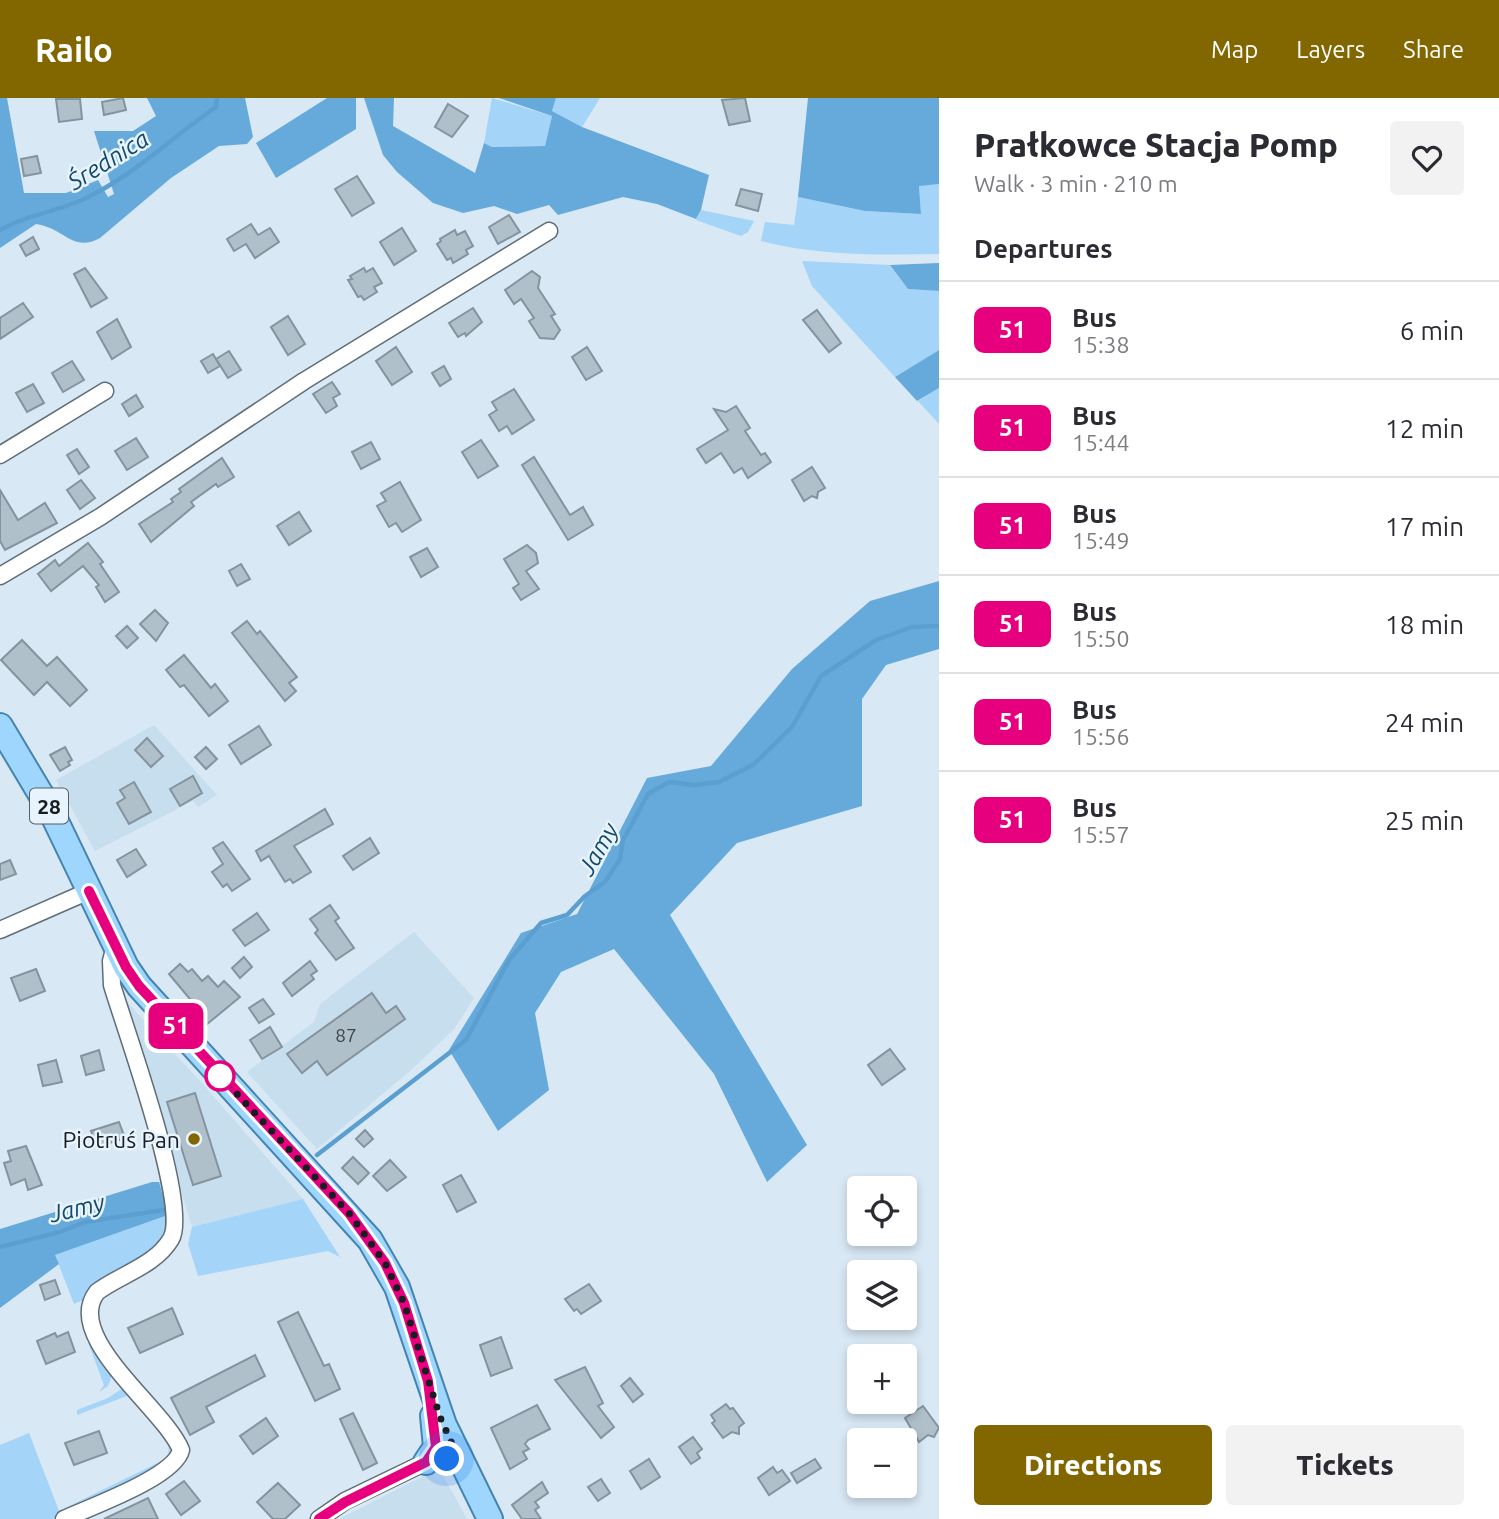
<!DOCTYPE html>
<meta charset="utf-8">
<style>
body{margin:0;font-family:Ubuntu,sans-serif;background:#f2f2f3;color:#2b2b33;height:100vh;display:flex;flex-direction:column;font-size:26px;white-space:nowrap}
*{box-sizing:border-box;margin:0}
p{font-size:23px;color:#7c7c81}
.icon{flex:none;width:38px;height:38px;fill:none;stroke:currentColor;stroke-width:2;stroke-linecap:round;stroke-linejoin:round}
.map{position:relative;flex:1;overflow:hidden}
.details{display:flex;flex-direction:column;background:#fff;width:560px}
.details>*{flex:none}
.badge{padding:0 14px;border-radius:10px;font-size:24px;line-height:46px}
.buttons{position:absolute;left:847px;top:1078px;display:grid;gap:14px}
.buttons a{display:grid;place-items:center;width:70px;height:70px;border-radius:7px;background:#fff;box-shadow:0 4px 10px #0003;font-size:35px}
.you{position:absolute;width:35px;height:35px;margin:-18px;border:5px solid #fff;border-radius:50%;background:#1a73e8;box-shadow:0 0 0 10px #1a73e833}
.map>.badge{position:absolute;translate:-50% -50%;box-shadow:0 0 0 4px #fff}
h2{padding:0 35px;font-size:26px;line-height:63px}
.round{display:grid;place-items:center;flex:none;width:74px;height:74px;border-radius:7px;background:#f2f2f3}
.headline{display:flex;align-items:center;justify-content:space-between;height:119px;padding:0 35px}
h1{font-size:33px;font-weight:800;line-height:52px}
.action{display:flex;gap:14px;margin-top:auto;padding:14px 35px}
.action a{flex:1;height:80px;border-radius:7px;background:#826700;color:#fff;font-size:28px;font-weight:800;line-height:80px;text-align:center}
.action a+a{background:#f2f2f3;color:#2b2b33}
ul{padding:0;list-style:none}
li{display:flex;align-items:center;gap:21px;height:98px;padding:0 35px;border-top:2px solid #e1e1e2}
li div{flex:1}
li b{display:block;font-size:26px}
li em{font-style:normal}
li .badge{min-width:77px;font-weight:700;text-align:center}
header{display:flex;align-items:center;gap:42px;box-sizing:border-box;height:98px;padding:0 35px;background:#826700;color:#fff}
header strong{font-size:33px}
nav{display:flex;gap:38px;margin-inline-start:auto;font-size:24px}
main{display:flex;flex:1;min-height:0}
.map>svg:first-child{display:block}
</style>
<header>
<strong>Railo</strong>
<nav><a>Map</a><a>Layers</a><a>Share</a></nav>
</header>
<main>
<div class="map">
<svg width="939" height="1421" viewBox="0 0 939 1421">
<rect width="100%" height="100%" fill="#d8e8f4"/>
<g fill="#c7deef">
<path d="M154,627L217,697L198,709L193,703L95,753L56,682Z"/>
<path d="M414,834L474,900L454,931L410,973L317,1051L247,974L314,924L320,906Z"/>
<path d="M126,903L201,984L303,1101L192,1129L124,906Z"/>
<path d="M439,1370L467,1421H339Z"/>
</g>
<g fill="#a4d4f8">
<path d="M492,0L552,18L545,48L492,49L484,45Z"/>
<path d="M556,0H600L582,29L552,13Z"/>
<path d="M939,86V156C881,157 818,158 761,143L765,124L794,127L798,99L865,113L921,116L919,87Z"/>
<path d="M701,112L754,123L748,134L741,138L696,122Z"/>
<path d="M802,163L890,167L908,191L939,193V252L895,279L812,188Z"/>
<path d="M939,290V326L918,303Z"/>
<path d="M159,1084H163L172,1106L163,1146L86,1201L74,1206L55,1157L168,1117Z"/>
<path d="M303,1101L340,1159L328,1153L198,1178L188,1146L192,1129Z"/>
<path d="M93,1243L113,1275L108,1288L99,1294L104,1287L88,1244Z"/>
<path d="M126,1288L175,1347L166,1367L52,1421H0V1347L29,1335L59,1413L168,1360L169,1345L132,1296L77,1317V1312L108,1300Z"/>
</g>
<g fill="#65aadb">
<path d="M0,0H7L24,95H66L98,82L108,99L114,96L94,33H133L156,18L147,0H245L253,39L247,46L219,48L171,80L100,140C72,155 65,130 36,126L0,150Z"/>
<path d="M327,0H356V31L276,80L256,45Z"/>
<path d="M364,0H394L393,28L475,75L484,45L492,49L545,48L552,18L499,0H556L552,13L582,29L709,77L701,112L696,121L657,106L623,99L558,117L549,107L517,116L494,108L463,115L433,105L397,74L383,57Z"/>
<path d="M808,0H939V86L919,88L921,116L865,113L798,99Z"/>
<path d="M939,165V193L908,191L890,167Z"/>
<path d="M939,252V290L917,303L895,279Z"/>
<path d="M939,483V551L886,567L862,601V708L737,745L670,817L807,1047L767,1084L714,976L614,851L561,874L535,915L549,992L498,1033L449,952L521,835L577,816L647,680L711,668L792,571L870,503Z"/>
<path d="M152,1084H159L168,1117L55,1157L59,1166L0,1210V1131Z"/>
</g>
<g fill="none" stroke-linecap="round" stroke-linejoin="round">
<g stroke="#5b9fd0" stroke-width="4.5">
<path d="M0,132C26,117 55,114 82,102C132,79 171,40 216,9L217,0"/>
<path d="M317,1057L466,942L509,862L541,825L567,817L585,798L605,784L620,761L623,742L648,696L669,684L694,687L719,684L753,667L792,629L821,578L876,542L912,529L939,528"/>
<path d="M0,1149L60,1134L85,1124L163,1112"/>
</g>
</g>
<g fill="#b0c0cb" stroke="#84939e" stroke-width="2">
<path d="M123,0L126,12L104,17L102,4Z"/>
<path d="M745,0L750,23L729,27L722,2Z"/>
<path d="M56,1H80L82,21L59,24Z"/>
<path d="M448,6L468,18L452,39L435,29Z"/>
<path d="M37,58L41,75L24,78L21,61Z"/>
<path d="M357,78L374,105L352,118L335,91Z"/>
<path d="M741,91L762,96L758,113L736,107Z"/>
<path d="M509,117L520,134L498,146L489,129Z"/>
<path d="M251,126L258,137L270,130L279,144L255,160L246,146L234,153L227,141Z"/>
<path d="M402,130L416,153L394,167L380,144Z"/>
<path d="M455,132L457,137L465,133L473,148L466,152L468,156L453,165L451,160L447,162L437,146L441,143L440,141Z"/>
<path d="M33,139L39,151L26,158L20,147Z"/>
<path d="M85,170L107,200L91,209L74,176Z"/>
<path d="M364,170L366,174L373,170L382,185L374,189L377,194L364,202L361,198L358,199L348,182L352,181L350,178Z"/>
<path d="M532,173L540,179L538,190L555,216L551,218L560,232L554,241L540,240L529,223L534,220L521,201L514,206L505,192Z"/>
<path d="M23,205L33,219L0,241V220Z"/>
<path d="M473,210L482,224L466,238L465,235L458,239L449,225Z"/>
<path d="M817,212L841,245L829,254L803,222Z"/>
<path d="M288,218L305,246L288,257L271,229Z"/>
<path d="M117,221L131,249L112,261L97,234Z"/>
<path d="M396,249L412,274L392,287L376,263Z"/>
<path d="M587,249L602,273L586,282L572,259Z"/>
<path d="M229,253L241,272L228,280L216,261Z"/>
<path d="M213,256L220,268L208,275L201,263Z"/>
<path d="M72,263L84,282L63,294L52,275Z"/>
<path d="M444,268L451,281L440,288L432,275Z"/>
<path d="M332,284L340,296L333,300L337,308L326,315L313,296Z"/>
<path d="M33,286L44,305L27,314L16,295Z"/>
<path d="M514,291L534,322L512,336L507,328L499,333L489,317L497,312L492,304Z"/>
<path d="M136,297L143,309L129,318L122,306Z"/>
<path d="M736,308L750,330L745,333L761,357L765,355L771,364L748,380L742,370L734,375L721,355L706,365L697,351L728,332L714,311L726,314Z"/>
<path d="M136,340L148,359L127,372L115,353Z"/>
<path d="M481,342L498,368L478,380L462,354Z"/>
<path d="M371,344L380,361L361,371L352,354Z"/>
<path d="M77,351L89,369L79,376L67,357Z"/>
<path d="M534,359L570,417L583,409L593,427L568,442L522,367Z"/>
<path d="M222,360L234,379L218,389L216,386L191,404L194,408L151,444L139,426L173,404L171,401L181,394L179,391Z"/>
<path d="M812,369L825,390L818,394L817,400L812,398L804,403L792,382Z"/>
<path d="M81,382L95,400L80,411L67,392Z"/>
<path d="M400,384L421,422L402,434L396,425L389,429L377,408L386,403L381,395Z"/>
<path d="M0,392L18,422L45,405L57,425L5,452L0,443Z"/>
<path d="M299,414L311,433L289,447L277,428Z"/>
<path d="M88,445L103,464L100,466L119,494L105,504L96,489L99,487L83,468L51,493L38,476L55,462L59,468Z"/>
<path d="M527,447L536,455L538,465L526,473L539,491L521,502L513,490L519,486L504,461Z"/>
<path d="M427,450L438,469L421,479L410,459Z"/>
<path d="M241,466L250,481L237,488L229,473Z"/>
<path d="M155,512L168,525L156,543L140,526Z"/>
<path d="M247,523L257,536L260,533L297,579L289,585L296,593L285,603L232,535Z"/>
<path d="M127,528L138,540L127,550L116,538Z"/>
<path d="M22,542L47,568L57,559L87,592L70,608L47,584L34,597L1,562Z"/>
<path d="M184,557L211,590L215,586L228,603L209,618L184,587L180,589L166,572Z"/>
<path d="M259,628L271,647L241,666L229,647Z"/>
<path d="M147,640L163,658L151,669L135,652Z"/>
<path d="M65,649L72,662L68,664L70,667L60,673L50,657Z"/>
<path d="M206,649L217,661L206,671L195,659Z"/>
<path d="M193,678L202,695L180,708L170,691Z"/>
<path d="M134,684L151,714L129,726L117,705L125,700L120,692Z"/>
<path d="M325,711L333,726L294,748L311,774L293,785L290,781L285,784L269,758L261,763L256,753Z"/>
<path d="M370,740L379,755L353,772L343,758Z"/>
<path d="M223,744L250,781L232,793L227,786L223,789L212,774L223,766L213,750Z"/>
<path d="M136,751L146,767L127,779L117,762Z"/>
<path d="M10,762L16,776L0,782V766Z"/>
<path d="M330,807L339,820L335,823L354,850L336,862L315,835L318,832L310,821Z"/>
<path d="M257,815L269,832L245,848L233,832Z"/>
<path d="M244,859L252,869L240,880L232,870Z"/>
<path d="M310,863L317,873L311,877L314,881L292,898L283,885Z"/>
<path d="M180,866L188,874L192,871L202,883L208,878L218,889L224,883L240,899L206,927L191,911L195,907L169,876Z"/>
<path d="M36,871L45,893L20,903L11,880Z"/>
<path d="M372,895L386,915L396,908L405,921L327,977L317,963L302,975L287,956Z"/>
<path d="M263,901L274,916L259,925L249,910Z"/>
<path d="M270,929L282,949L262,961L250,942Z"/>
<path d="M890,951L905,971L882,987L868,967Z"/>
<path d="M99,952L104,972L86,977L81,958Z"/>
<path d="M56,962L62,984L43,988L38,967Z"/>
<path d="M195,995L221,1078L193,1087L167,1004Z"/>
<path d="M119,1024L125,1040L97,1049L91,1033Z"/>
<path d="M365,1032L373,1041L364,1049L356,1041Z"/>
<path d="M26,1048L42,1087L28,1092L25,1081L11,1087L4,1065L11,1063L8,1053Z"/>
<path d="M353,1059L369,1075L358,1086L342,1070Z"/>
<path d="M390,1062L406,1079L387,1093L373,1078Z"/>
<path d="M461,1077L476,1104L457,1114L443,1087Z"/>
<path d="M55,1182L60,1196L45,1202L40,1187Z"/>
<path d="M589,1186L601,1203L581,1216L577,1211L574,1213L565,1201Z"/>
<path d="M172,1210L183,1236L140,1255L128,1230Z"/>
<path d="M298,1214L324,1268L329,1266L340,1291L315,1303L278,1224Z"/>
<path d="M68,1234L75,1254L46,1266L37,1243L55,1235L57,1239Z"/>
<path d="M501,1239L512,1270L491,1278L480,1247Z"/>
<path d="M255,1257L265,1278L206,1309L214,1324L190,1337L171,1300Z"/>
<path d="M585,1269L603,1305L598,1308L614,1329L601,1340L555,1282Z"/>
<path d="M630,1280L643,1296L633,1304L621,1288Z"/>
<path d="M726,1306L730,1311L733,1310L744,1325L739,1329V1336L732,1334L723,1340L712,1325L715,1323L711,1317Z"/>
<path d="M537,1307L550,1331L528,1342L525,1346L529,1351L523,1354L527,1361L510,1371L491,1330Z"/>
<path d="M923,1308L939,1330L934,1339L928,1337L919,1344L905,1320Z"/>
<path d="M353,1315L377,1365L363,1372L340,1321Z"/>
<path d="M266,1320L278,1338L253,1356L240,1338Z"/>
<path d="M99,1333L107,1355L74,1367L65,1345Z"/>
<path d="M693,1339L702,1351L697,1355L700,1360L691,1366L679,1349Z"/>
<path d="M649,1361L660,1379L641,1391L630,1373Z"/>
<path d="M815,1361L821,1370L797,1385L791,1375Z"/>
<path d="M773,1369L777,1375L782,1372L790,1383L769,1397L758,1380Z"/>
<path d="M601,1381L610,1395L598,1403L588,1389Z"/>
<path d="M184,1383L200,1403L181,1417L166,1396Z"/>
<path d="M542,1384L548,1395L535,1404L539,1409L535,1412L541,1421H522L512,1407Z"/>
<path d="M278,1385L300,1407L285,1421H273L257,1404Z"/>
<path d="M148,1400L158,1421H104Z"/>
</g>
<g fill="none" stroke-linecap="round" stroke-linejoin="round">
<g stroke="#5f6d77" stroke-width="19">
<g id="minor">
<path d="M0,357L105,293"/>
<path d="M0,478L100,419L304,283L549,133"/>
<path d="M0,832L89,793"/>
<path d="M64,1421C90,1409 175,1379 181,1352C164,1310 62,1239 97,1194C121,1176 155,1168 171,1141C190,1109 125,931 112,887L111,863L115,848"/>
<path d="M319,1421L345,1403L426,1364L457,1357"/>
</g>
</g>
<g stroke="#4584af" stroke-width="28">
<g id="primary">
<path d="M0,628L52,715L126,869L139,888L370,1142L397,1189L444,1327L490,1421"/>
<path d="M426,1364L436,1349L433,1318"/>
</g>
</g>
<use href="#minor" stroke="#fff" stroke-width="16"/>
<use href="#primary" stroke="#9ed6fd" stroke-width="24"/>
</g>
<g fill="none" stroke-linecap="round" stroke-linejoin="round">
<g stroke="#fff" stroke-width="16">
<path id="line" d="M89,793L126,869L139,888L349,1115L385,1165L404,1205L428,1283L436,1349L426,1364L345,1404L319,1421"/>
</g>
<use href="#line" stroke="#e6007e" stroke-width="10"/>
<path stroke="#171d21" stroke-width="7" stroke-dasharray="0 12.6" d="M220,978L349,1115L385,1165L404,1205L440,1319L457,1357L447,1361"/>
</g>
<circle fill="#fff" stroke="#e6007e" stroke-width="3.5" cx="220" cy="978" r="14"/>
<circle fill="#826700" stroke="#e7f4fe" stroke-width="2.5" cx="194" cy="1041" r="7"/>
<g text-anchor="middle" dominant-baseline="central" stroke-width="5" stroke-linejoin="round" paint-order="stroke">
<g font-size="19" fill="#3d464c">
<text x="346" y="937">87</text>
</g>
<rect fill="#e7f4fe" stroke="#555e63" stroke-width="2" x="30" y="690.5" width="38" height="35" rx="5"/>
<g font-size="21" font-weight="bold" fill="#171d21">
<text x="49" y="708">28</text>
</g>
<g font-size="23" fill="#171d21" stroke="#e7f4fe" text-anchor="end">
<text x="180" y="1041">Piotruś Pan</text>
</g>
<g font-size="24" font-style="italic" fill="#14496a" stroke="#e7f4fe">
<text transform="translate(108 62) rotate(-32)">Średnica</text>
<text transform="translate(598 751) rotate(-60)">Jamy</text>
<text transform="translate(77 1110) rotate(-13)">Jamy</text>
</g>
</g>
</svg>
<div class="buttons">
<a><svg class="icon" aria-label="locate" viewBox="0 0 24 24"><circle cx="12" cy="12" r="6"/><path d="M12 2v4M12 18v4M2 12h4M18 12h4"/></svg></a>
<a><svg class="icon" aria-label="layers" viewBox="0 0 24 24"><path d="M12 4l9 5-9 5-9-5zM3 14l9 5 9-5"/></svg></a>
<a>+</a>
<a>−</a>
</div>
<div class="you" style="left:447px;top:1361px"></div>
<b class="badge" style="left:176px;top:928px;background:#e6007e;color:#fff">51</b>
</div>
<section class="details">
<div class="headline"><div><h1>Prałkowce Stacja Pomp</h1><p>Walk · 3 min · 210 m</p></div><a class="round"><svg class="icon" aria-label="heart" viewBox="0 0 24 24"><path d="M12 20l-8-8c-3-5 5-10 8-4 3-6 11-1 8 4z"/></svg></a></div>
<h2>Departures</h2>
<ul>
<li><span class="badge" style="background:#e6007e;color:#fff">51</span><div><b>Bus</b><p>15:38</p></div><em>6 min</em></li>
<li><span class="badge" style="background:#e6007e;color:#fff">51</span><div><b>Bus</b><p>15:44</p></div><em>12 min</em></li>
<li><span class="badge" style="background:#e6007e;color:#fff">51</span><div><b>Bus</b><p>15:49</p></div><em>17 min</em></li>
<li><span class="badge" style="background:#e6007e;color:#fff">51</span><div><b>Bus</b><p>15:50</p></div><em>18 min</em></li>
<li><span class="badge" style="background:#e6007e;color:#fff">51</span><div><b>Bus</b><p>15:56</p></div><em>24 min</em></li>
<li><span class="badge" style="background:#e6007e;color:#fff">51</span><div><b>Bus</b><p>15:57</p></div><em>25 min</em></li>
</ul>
<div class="action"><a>Directions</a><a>Tickets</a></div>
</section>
</main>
